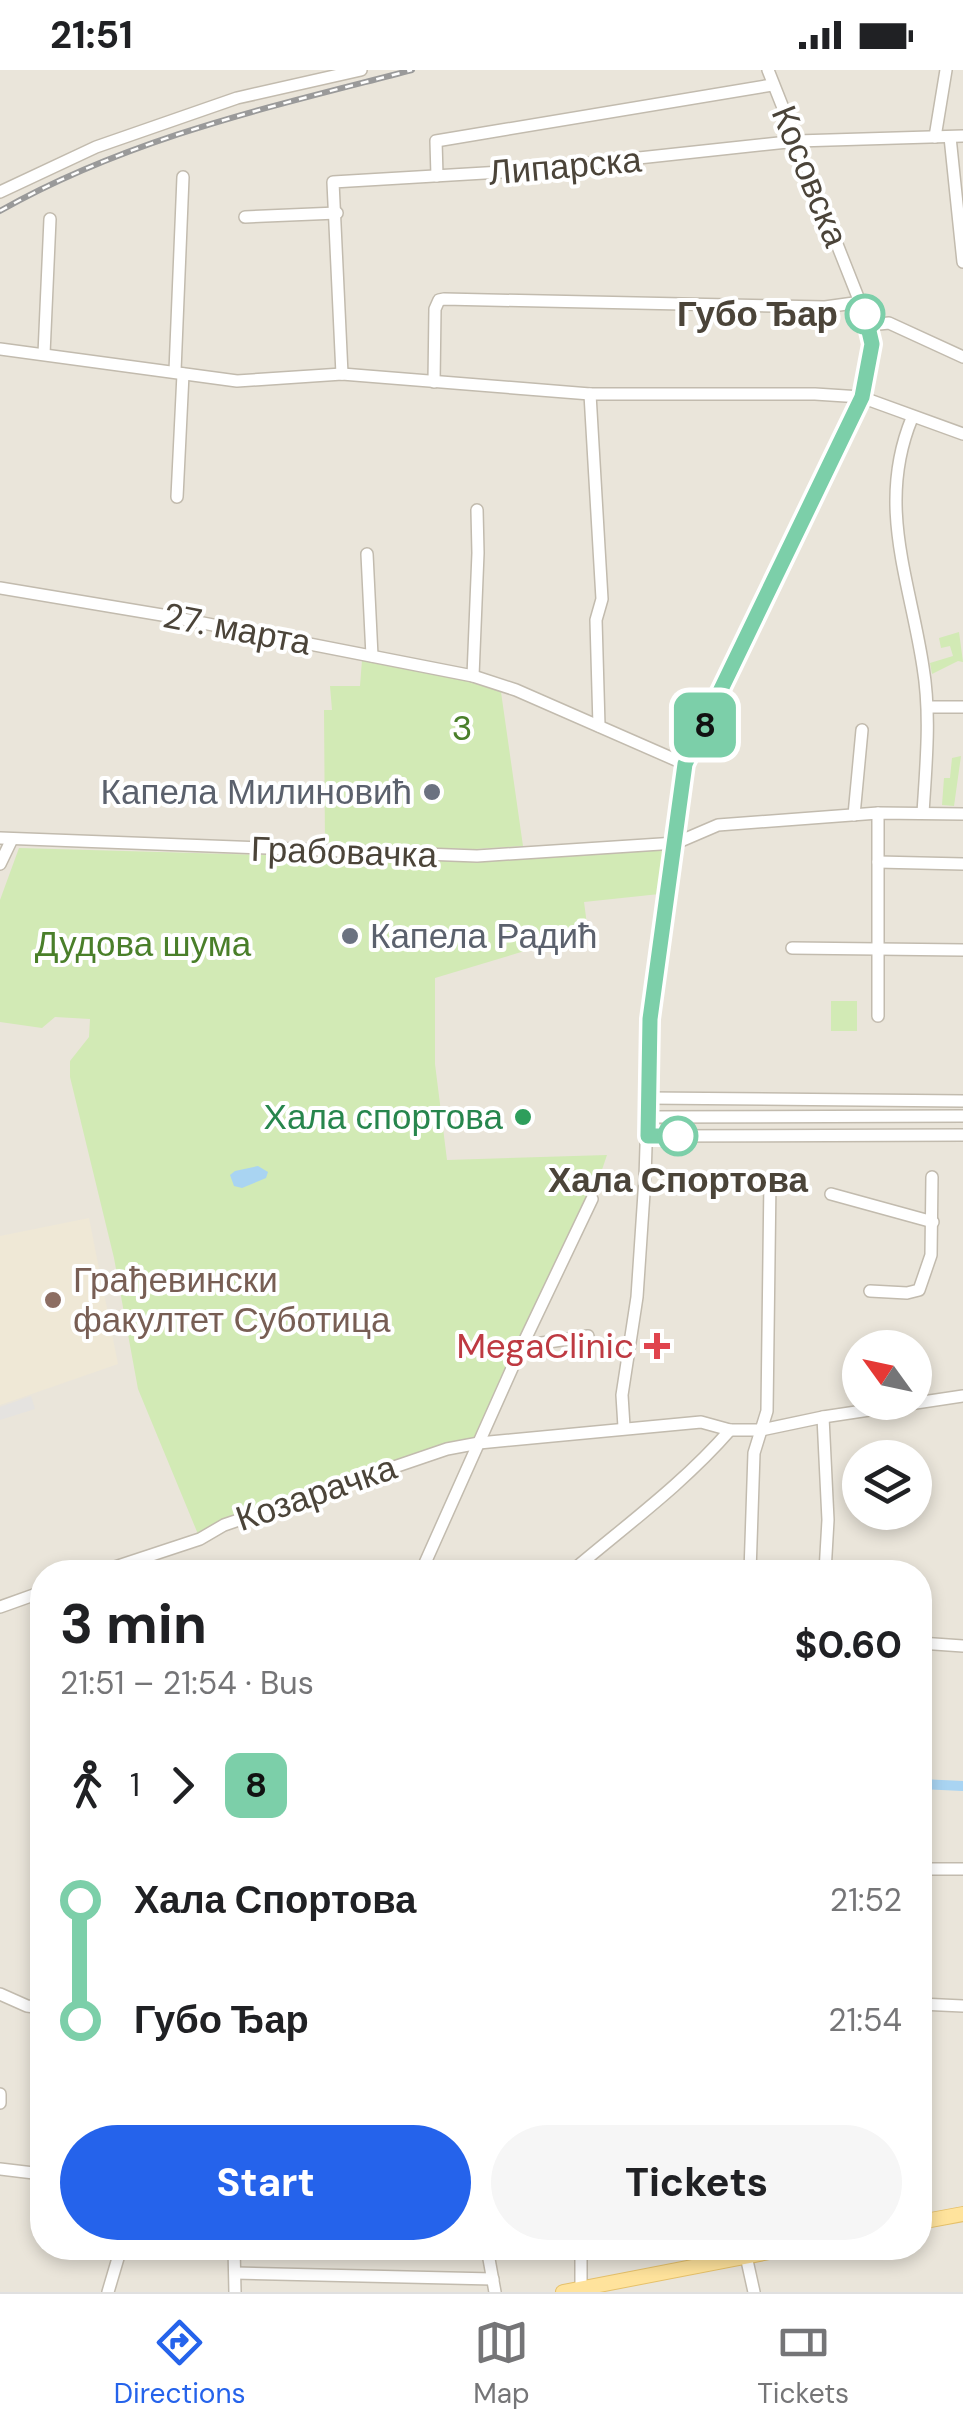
<!DOCTYPE html>
<meta charset="utf-8">
<style>
body{margin:0;font-family:"DM Sans",sans-serif;background:#f6f6f6;color:#202124;height:100vh;display:flex;flex-direction:column;font-size:38px;white-space:nowrap}
*{box-sizing:border-box;margin:0}
p{font-size:32px;color:#757577}
.icon{flex:none;width:55px;height:55px;fill:none;stroke:currentColor;stroke-width:2;stroke-linecap:round;stroke-linejoin:round}
.map{position:relative;flex:1;overflow:hidden}
.panel{position:absolute;left:30px;top:1490px;width:902px;height:700px;display:flex;flex-direction:column;background:#fff;border-radius:40px;box-shadow:0 5px 15px #0003}
.panel>*{flex:none}
.badge{padding:0 20px;border-radius:15px;font-size:35px;line-height:65px}
.needle{width:65px;rotate:303deg}
.fabs{position:absolute;left:842px;top:1260px;display:grid;gap:20px}
.fabs a{display:grid;place-items:center;width:90px;height:90px;border-radius:50%;background:#fff;box-shadow:0 5px 15px #0003;font-size:50px}
.map>.badge{position:absolute;translate:-50% -50%;box-shadow:0 0 0 5px #fff}
.legs{display:flex;align-items:center;gap:15px;height:110px;padding:0 30px;font-size:32px}
.legs p{margin-inline-start:auto}
.overview{display:flex;align-items:center;justify-content:space-between;height:170px;padding:0 30px}
h1{font-size:55px;font-weight:700;line-height:75px}
.action{display:flex;gap:20px;margin-top:auto;padding:20px 30px}
.action a{flex:1;height:115px;border-radius:60px;background:#2563eb;color:#fff;font-size:40px;font-weight:700;line-height:115px;text-align:center}
.action a+a{background:#f6f6f6;color:#202124}
ul{padding:0 30px;list-style:none}
li{display:flex;align-items:center;gap:35px;height:120px;font-size:38px}
li i{display:grid;place-items:center;width:15px;height:100%;margin:0 12px;background:currentColor}
li i::after{content:'';width:25px;height:25px;margin:-12px;border:8px solid;border-radius:50%;background:#fff}
li p{margin-inline-start:auto}
li:first-child i{background:linear-gradient(#0000 50%,currentColor 0)}
li:last-child i{background:linear-gradient(currentColor 50%,#0000 0)}
.status{display:flex;justify-content:space-between;align-items:center;height:70px;padding:0 50px;background:#fff;direction:ltr}
.status svg{height:28px;fill:currentColor}
.dock{display:flex;justify-content:space-around;align-items:center;height:140px;border-top:2px solid #e0e0e0;background:#fff;font-size:28px;color:#757577}
.dock a{display:grid;justify-items:center;gap:5px}
.dock .current{color:#2563eb}
.map>svg:first-child{display:block}
</style>
<div class="status"><b>21:51</b><svg viewBox="0 0 49 12"><path d="M0 12V9h3v3zM5 12V6h3v6zM10 12V3h3v9zM15 12V0h3v12zM26 1h20v11H26zM47 4h2v5h-2z"/></svg></div>
<div class="map">
<svg width="963" height="2222" viewBox="0 0 963 2222">
<rect width="100%" height="100%" fill="#f6f3ec"/>
<path fill="#eae5da" fill-rule="evenodd" d="M0,0H963V2222H0ZM860,1278H915V1332H860ZM860,1388H915V1442H860ZM42,1502H920V2178H42Z"/>
<path fill="#efe8d6" d="M89,1148L118,1294L0,1335V1166Z"/>
<g fill="#d2eab5">
<path d="M959,562L963,592L958,591L932,604L930,593L953,586L950,576L941,578L939,568Z"/>
<path d="M362,590L467,611L501,622L523,776L475,779L325,775L324,640H332L330,616H360Z"/>
<path d="M961,686L954,736L942,735L944,708H950L952,688Z"/>
<path d="M671,777L669,823L584,832L588,862L435,908V994L447,1090L607,1085L592,1129L479,1373L200,1469L138,1319L114,1188L70,1007V991L89,967L90,949L55,947L42,958L0,952V830L19,778L476,791Z"/>
<rect x="831" y="931" width="26" height="30"/>
</g>
<path fill="#e5e3e0" d="M31,1326L35,1339L0,1350V1337Z"/>
<path fill="#a9d4f2" d="M258,1096L268,1102L266,1108L242,1118L234,1116L230,1105L235,1101Z"/>
<g fill="none" stroke-linecap="round" stroke-linejoin="round">
<path stroke="#a9d4f2" stroke-width="10" d="M920,1714L963,1716"/>
<g stroke="#c2bbae" stroke-width="14">
<g id="minor">
<path d="M935,67L946,0"/>
<path d="M950,67L963,192"/>
<path d="M437,106L436,71L772,15"/>
<path d="M0,122L96,77L237,28L361,0"/>
<path d="M245,147L337,143"/>
<path d="M869,255L889,253L963,287"/>
<path d="M0,279L237,311L342,304L590,324H815L861,327L963,364"/>
<path d="M44,284L50,149"/>
<path d="M175,301L183,107"/>
<path d="M342,304L333,112L518,101L797,71L963,66"/>
<path d="M434,312L435,239L439,230L444,229L825,237L861,232"/>
<path d="M590,324L602,529L596,550L599,656"/>
<path d="M912,348C876,435 910,510 923,597C931,645 926,694 923,743"/>
<path d="M177,427L183,304"/>
<path d="M367,484L372,586"/>
<path d="M0,518L162,545L473,606L516,620L685,694"/>
<path d="M473,606L478,483L477,440"/>
<path d="M928,637H963"/>
<path d="M878,743V946"/>
<path d="M854,745L862,660"/>
<path d="M0,768L477,786L676,773L718,755L878,743L963,744"/>
<path d="M878,792L963,794"/>
<path d="M0,794L12,769"/>
<path d="M792,878L963,880"/>
<path d="M647,1028L963,1031"/>
<path d="M648,1047L963,1046"/>
<path d="M648,1066L963,1065"/>
<path d="M831,1124L933,1152"/>
<path d="M870,1221L907,1223L919,1220L931,1185L932,1107"/>
<path d="M522,1276L588,1266"/>
<path d="M823,1347L828,1450L825,1502"/>
<path d="M624,1357L622,1325L637,1227L645,1108L650,949L685,694L861,327L871,290L869,255L768,0"/>
<path d="M100,1502L200,1469L224,1455L447,1379L479,1373L701,1352L730,1360H761L823,1347L963,1326"/>
<path d="M421,1502L522,1276L592,1129"/>
<path d="M571,1502C625,1456 683,1414 730,1360"/>
<path d="M750,1502L754,1383L767,1341L770,1109"/>
<path d="M0,1537L42,1522"/>
<path d="M920,1573L963,1576"/>
<path d="M920,1799H963"/>
<path d="M0,1924L27,1936L42,1938"/>
<path d="M920,1934L963,1936"/>
<path d="M0,2024V2033"/>
<path d="M0,2099L42,2104"/>
<path d="M234,2178L235,2222"/>
<path d="M487,2178L495,2222"/>
<path d="M581,2178V2218"/>
<path d="M746,2186L754,2222"/>
<path d="M235,2203L493,2209"/>
<path d="M108,2222L121,2178"/>
</g>
</g>
<g stroke="#e6c16a" stroke-width="16">
<g id="major">
<path d="M920,2152L963,2144"/>
<path d="M563,2222L790,2178"/>
</g>
</g>
<use href="#minor" stroke="#fff" stroke-width="11"/>
<use href="#major" stroke="#ffe39c" stroke-width="14"/>
<g stroke="#9a9a9a" stroke-width="6">
<path id="rail" d="M0,141C129,68 270,37 412,0"/>
</g>
<use href="#rail" stroke="#fff" stroke-width="2.5" stroke-dasharray="8" stroke-linecap="butt"/>
</g>
<g fill="none" stroke-linecap="round" stroke-linejoin="round">
<g stroke="#fff" stroke-width="22">
<path id="line-1" d="M678,1066H648L650,949L685,694L862,327L872,274L865,244"/>
</g>
<use href="#line-1" stroke="#7ccfa9" stroke-width="15"/>
</g>
<g fill="#fff" stroke="#7ccfa9" stroke-width="5">
<circle cx="865" cy="244" r="18"/>
<circle cx="678" cy="1066" r="18"/>
</g>
<g fill="#6b7280" stroke="#fff" stroke-width="4">
<circle cx="432" cy="722" r="10"/>
<circle cx="350" cy="866" r="10"/>
</g>
<circle fill="#2e9e5b" stroke="#fff" stroke-width="4" cx="523" cy="1047" r="10"/>
<circle fill="#8d6e63" stroke="#fff" stroke-width="4" cx="53" cy="1230" r="10"/>
<path fill="#e0444e" stroke="#fff" stroke-width="4" d="M652 1261h10v10h10v10h-10v10h-10v-10h-10v-10h10z"/>
<g text-anchor="middle" dominant-baseline="central" stroke-width="8" stroke-linejoin="round" paint-order="stroke">
<g font-size="35" fill="#4b4439" stroke="#fff">
<text transform="translate(565 96) rotate(-5)">Липарска</text>
<text transform="translate(810 106) rotate(68)">Косовска</text>
<text transform="translate(237 559) rotate(11)">27. марта</text>
<text transform="translate(344 782) rotate(2)">Грабовачка</text>
<text transform="translate(316 1423) rotate(-19)">Козарачка</text>
</g>
<g font-size="35" font-weight="bold" fill="#4b4439" stroke="#fff" text-anchor="end">
<text x="838" y="244">Губо Ђар</text>
<text x="678" y="1110" text-anchor="middle">Хала Спортова</text>
</g>
<g font-size="35" fill="#4a7f2a" stroke="#fff">
<text x="462" y="658">3</text>
<text x="143" y="874">Дудова шума</text>
</g>
<g font-size="35" fill="#5b616d" stroke="#fff" text-anchor="end">
<text x="412" y="722">Капела Милиновић</text>
<text x="370" y="866" text-anchor="start">Капела Радић</text>
</g>
<g font-size="35" fill="#27864d" stroke="#fff" text-anchor="end">
<text x="503" y="1047">Хала спортова</text>
</g>
<g font-size="35" fill="#785e54" stroke="#fff" text-anchor="start">
<text x="73" y="1210">Грађевински<tspan x="73" dy="40">факултет Суботица</tspan></text>
</g>
<g font-size="35" fill="#be3a42" stroke="#fff" text-anchor="end">
<text x="634" y="1276">MegaClinic</text>
</g>
</g>
</svg>
<div class="fabs">
<a><svg class="needle" viewBox="-14 -14 28 28"><path d="M0-13l5 13h-10z" fill="#e53935"/><path d="M0 13l5-13h-10z" fill="#757577"/></svg></a>
<a><svg class="icon" aria-label="layers" viewBox="0 0 24 24"><path d="M12 4l9 5-9 5-9-5zM3 14l9 5 9-5"/></svg></a>
</div>
<b class="badge" style="left:705px;top:655px;background:#7ccfa9;color:#111">8</b>
<section class="panel">
<div class="overview"><div><h1>3 min</h1><p>21:51 – 21:54 · Bus</p></div><b>$0.60</b></div>
<div class="legs"><svg class="icon" aria-label="walk" viewBox="0 0 24 24"><circle cx="13" cy="4" r="2"/><path d="M13 8l-2 6 4 7M11 14l-3 7M7 12l3-4h3l4 4"/></svg>1<svg class="icon" aria-label="forward" viewBox="0 0 24 24"><path d="M9 5l7 7-7 7"/></svg><b class="badge" style="background:#7ccfa9;color:#111">8</b></div>
<ul>
<li><i style="color:#7ccfa9"></i><b>Хала Спортова</b><p>21:52</p></li>
<li><i style="color:#7ccfa9"></i><b>Губо Ђар</b><p>21:54</p></li>
</ul>
<div class="action"><a>Start</a><a>Tickets</a></div>
</section>
</div>
<nav class="dock">
<a class="current"><svg class="icon" aria-label="directions" viewBox="0 0 24 24"><path d="M12 3l9 9-9 9-9-9zM9 14v-3h6M13 9l2 2-2 2"/></svg>Directions</a>
<a><svg class="icon" aria-label="map" viewBox="0 0 24 24"><path d="M3 6l6-2 6 2 6-2v14l-6 2-6-2-6 2zM9 4v14M15 6v14"/></svg>Map</a>
<a><svg class="icon" aria-label="tickets" viewBox="0 0 24 24"><path d="M3 7h18v10H3zM15 7v10"/></svg>Tickets</a>
</nav>
